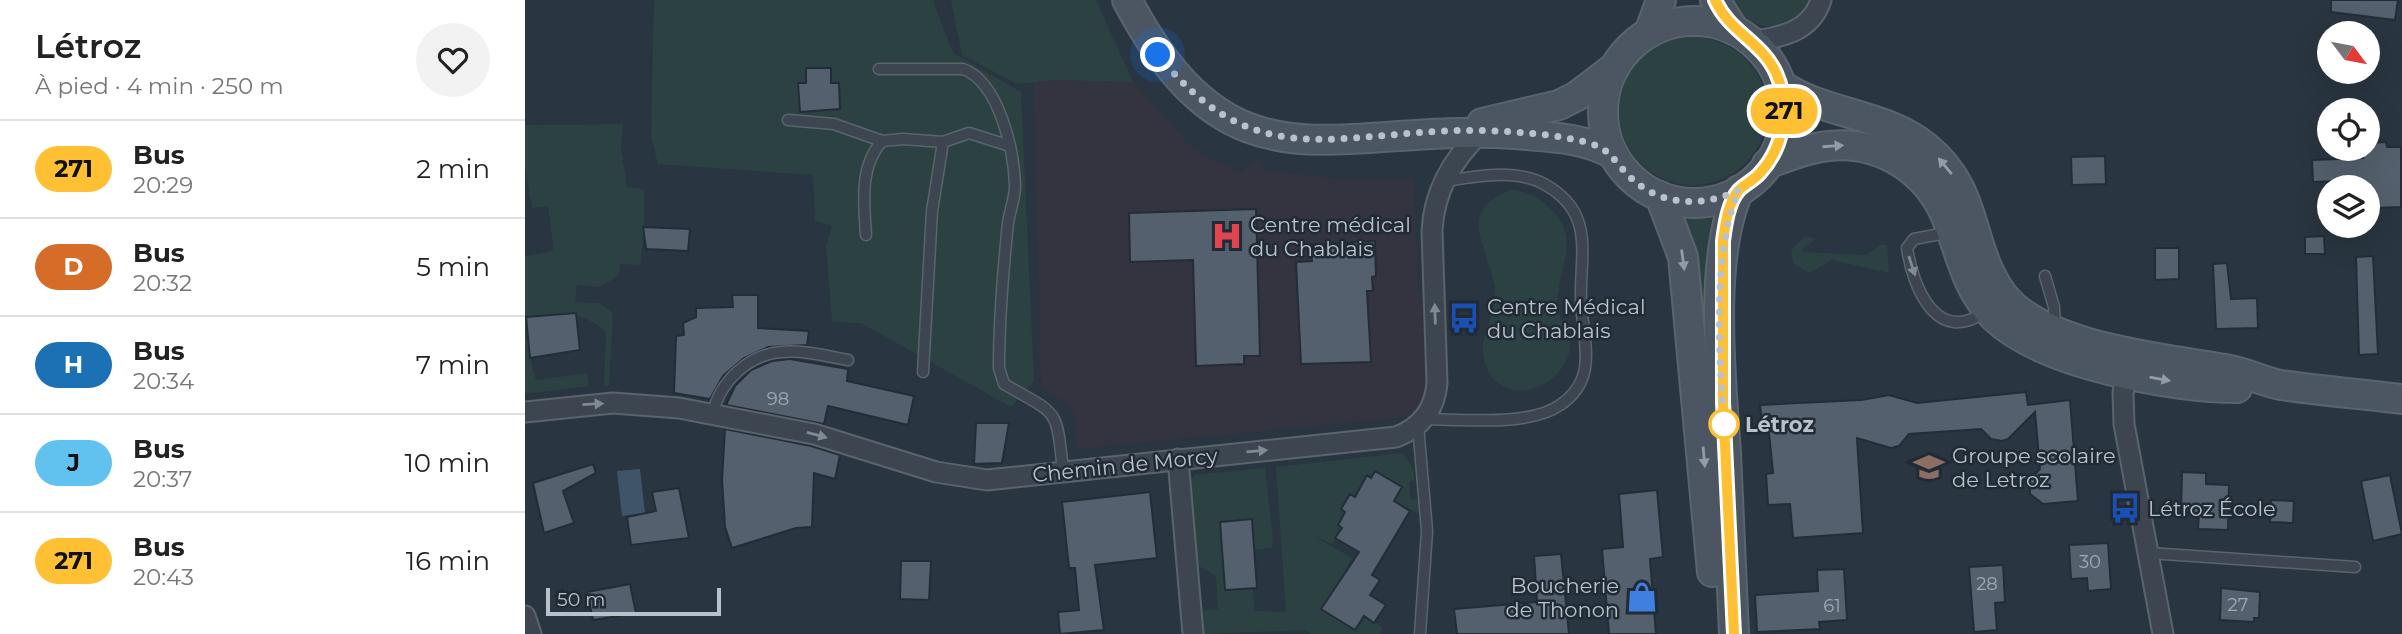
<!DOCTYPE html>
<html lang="fr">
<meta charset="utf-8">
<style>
body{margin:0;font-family:Montserrat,sans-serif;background:#f2f2f2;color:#222;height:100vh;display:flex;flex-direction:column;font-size:26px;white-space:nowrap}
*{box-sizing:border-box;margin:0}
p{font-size:23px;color:#767676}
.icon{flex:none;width:38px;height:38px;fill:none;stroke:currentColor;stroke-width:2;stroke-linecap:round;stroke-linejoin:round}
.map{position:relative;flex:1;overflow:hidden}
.sheet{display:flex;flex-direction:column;background:#fff;width:525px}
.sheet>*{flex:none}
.badge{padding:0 14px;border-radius:23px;font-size:24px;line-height:46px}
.needle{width:46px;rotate:122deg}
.fabs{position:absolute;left:1792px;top:21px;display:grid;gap:14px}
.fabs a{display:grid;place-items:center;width:63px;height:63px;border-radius:50%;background:#fff;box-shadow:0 7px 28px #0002;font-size:35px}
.scale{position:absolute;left:21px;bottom:18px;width:175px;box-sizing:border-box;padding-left:7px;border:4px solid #b9c1ca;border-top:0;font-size:19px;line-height:24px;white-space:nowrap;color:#b9c1ca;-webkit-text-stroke:5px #212b35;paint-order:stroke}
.you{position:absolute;width:35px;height:35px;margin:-18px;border:5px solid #fff;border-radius:50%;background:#1a73e8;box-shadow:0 0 0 10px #1a73e833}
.map>.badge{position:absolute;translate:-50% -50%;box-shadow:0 0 0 4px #fff}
.round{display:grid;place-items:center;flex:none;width:74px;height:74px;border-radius:37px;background:#f2f2f2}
.summary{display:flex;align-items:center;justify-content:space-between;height:119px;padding:0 35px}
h1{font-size:33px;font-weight:600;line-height:52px}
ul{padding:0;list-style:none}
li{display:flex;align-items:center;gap:21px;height:98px;padding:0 35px;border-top:2px solid #e0e0e0}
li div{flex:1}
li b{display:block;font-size:26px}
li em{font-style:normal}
li .badge{min-width:77px;font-weight:700;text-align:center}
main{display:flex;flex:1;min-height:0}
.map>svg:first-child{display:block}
</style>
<main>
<section class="sheet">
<div class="summary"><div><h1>Létroz</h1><p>À pied · 4 min · 250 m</p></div><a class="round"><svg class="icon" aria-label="heart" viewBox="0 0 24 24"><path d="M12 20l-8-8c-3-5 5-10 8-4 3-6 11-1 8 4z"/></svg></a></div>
<ul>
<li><span class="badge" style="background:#ffc034;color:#111">271</span><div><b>Bus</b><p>20:29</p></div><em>2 min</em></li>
<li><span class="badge" style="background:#d56d29;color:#fff">D</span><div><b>Bus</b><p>20:32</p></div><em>5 min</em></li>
<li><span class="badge" style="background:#1c70b4;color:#fff">H</span><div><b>Bus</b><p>20:34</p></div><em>7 min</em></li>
<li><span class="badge" style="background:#61c2f0;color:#111">J</span><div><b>Bus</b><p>20:37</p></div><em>10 min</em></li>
<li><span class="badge" style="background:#ffc034;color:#111">271</span><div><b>Bus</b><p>20:43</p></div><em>16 min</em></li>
</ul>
</section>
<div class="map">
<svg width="1877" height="634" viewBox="0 0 1877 634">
<rect width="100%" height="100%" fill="#293540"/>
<path fill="#343441" d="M530,80L608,82L668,149L715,172L734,158L742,171L808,178L889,179L893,292L898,293L900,387L893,408L873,418L552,449L550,415L542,403L516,387L509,82Z"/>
<g fill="#2c4242">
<path d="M129,0H408L428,53L496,92L509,381L486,407L336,323L307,322L301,247L307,226L290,221L288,175L133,164L126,137Z"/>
<path d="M426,0H571L608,82L530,80L492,84L437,55Z"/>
<path d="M1203,0H1288C1284,6 1281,15 1275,18C1251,35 1217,25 1203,0Z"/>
<circle cx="1168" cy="111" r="74"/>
<path d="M98,124L96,149L102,187L119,189V235L115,265L95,264L94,275L75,287L52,285L50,302L74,303L88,313L84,385L79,386L81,333C57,308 34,314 2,317L5,358L11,380L62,373L64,386L0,394V256L29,251L23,206L7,208L0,170V125Z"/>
<path d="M987,190C1001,191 1009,195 1020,204C1058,234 1035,264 1032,301C1030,320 1055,335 1041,361C1021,400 964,403 958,353C956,337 966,322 969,307C980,263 918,213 987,190Z"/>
<path d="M1192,217L1179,380L1155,218Z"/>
<path d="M1279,237L1292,238L1277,249L1278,252L1342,255L1355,245H1362L1364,273L1307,260L1285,273L1268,264L1266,251Z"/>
<path d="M878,453L889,471V480L884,482L886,499L893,500L894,514L869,501L877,487L851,471L846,478L842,476L830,497L824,494L820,511L825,514L807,544L787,535L827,558L811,587L858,629L855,634H786L780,630L679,634L675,611L693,609L691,576L672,565L663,485L670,475L740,468L748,538L747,548L727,550L729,611L761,612L751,467Z"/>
</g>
<path fill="#405467" d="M115,469L120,513L97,516L92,471Z"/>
<g fill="#54606d" stroke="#232d37" stroke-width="2">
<path d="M1806,0H1873L1870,20L1806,12Z"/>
<path d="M281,68H306V83H314L315,109L275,112L273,83H281Z"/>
<path d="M1861,142L1862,147H1876V207L1850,208L1849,194H1843V187H1837L1836,180L1788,182L1787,160L1838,158V149H1843V143Z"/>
<path d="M1580,156L1581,184L1547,185L1546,157Z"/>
<path d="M731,209L735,356H719V364L671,366L668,260L605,262L604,213Z"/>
<path d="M118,227L165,229L163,251L121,249Z"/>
<path d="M1799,236L1800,254H1780V237Z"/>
<path d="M850,241L851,276L847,277L848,291H842L846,362L776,364L771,262L787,261L786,245Z"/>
<path d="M1630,248H1654V279L1630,280Z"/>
<path d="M1848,256L1853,354L1834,355L1831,257Z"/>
<path d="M1702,263L1706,299L1732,298L1733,328L1691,329L1688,264Z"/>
<path d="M207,295H233V328L284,331L282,345L243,347L219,358L198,376L185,399L149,393L151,336L159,335L158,323L171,317V308L208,307Z"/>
<path d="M51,313L55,350L5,358L1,317Z"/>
<path d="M265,359L323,369L322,381L389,396L383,425L303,406L299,424L201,405L210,386L226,370L247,361Z"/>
<path d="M1501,392L1503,405L1545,400L1553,501L1518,504L1505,494V479L1515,469L1510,412L1483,439L1477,441L1466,439L1456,429L1384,434L1374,446L1366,448L1332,438L1338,533L1268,538L1265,504L1243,505L1241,474L1248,473L1244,433H1238L1235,405L1336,400L1364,395L1392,403Z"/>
<path d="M451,423H484L477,463L449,464Z"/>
<path d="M200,429L286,446L315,455L310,479L289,473L287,527L271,528L207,548L200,527L197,480Z"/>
<path d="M68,464L71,473L38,491L49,523L19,533L8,483Z"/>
<path d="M850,471L877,487L869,501L885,511L847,575L855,580L845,595L861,605L849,623L839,616L830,630L796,609L834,552L810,538L817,528L813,525L820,512L816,509L825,494L830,497L842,475L846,478Z"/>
<path d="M1657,472L1681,473V484L1704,485L1703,530L1673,529L1674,513L1656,512Z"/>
<path d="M1865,475L1877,534L1848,541L1836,481Z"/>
<path d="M154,488L164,538L106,545L102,517L131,511L127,492Z"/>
<path d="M1132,490L1138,557L1125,559L1131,634H1084L1077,549L1098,547L1094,494Z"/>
<path d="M625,492L632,558L570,565L579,630L535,634L533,612L554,610L550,568H544L537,502Z"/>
<path d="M1746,500L1769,501L1768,523L1745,522Z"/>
<path d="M727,519L732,588L700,590L695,522Z"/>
<path d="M1583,543L1586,589L1563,591L1562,578L1546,579L1544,545Z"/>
<path d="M1036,554L1044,634H932L929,609L1012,602L1009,556Z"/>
<path d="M376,561H406L404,600L375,599Z"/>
<path d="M1478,565L1480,602L1470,603L1472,630L1449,632L1444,567Z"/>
<path d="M1319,569L1322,620L1294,622L1295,629L1232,632L1230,595L1293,591L1292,570Z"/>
<path d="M105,584L111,613L68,620L62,592Z"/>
<path d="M1696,588L1735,592L1734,618H1729V622L1695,620Z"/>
</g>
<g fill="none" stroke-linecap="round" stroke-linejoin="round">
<g stroke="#5a646d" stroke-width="13">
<g id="lane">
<path d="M354,69H438C474,82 489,150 490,186C490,198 485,210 483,223C478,271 474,320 474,368L479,384C534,416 531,406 538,471"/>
<path d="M263,120L309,124L357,141L378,139L418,142L444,133L485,146"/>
<path d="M1426,232L1389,239L1382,248C1388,288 1412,347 1461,311"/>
<path d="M341,235C339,203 334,167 357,141"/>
<path d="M1520,276L1529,307L1530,327"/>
<path d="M398,372L407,211L418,142"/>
<path d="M188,414C194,382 224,354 257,352C279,350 302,356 323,360"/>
<path d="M898,419C936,419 1004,427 1035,405C1074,379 1058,341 1056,303C1054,256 1072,213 1019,184C989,168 952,177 919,181"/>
<path d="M893,425L902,531L895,634"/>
<path d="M1624,553L1830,567"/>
</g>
</g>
<g stroke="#5a646d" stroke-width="23">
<g id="street">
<path d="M1226,42C1256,37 1286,32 1296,0"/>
<path d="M1604,363L1598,393L1599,424L1638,634"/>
<path d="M0,412L88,403L154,408L289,434L411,472L462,480L871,437C896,428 910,409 912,383L907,231C909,191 927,160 956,132"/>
<path d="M653,459L668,634"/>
<path d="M0,616L6,634"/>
</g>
</g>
<g stroke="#5a646d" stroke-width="32">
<g id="secondary">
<path d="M602,0C709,202 809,122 990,134C1024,137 1057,137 1088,154"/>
<path d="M1190,0L1209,30"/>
<circle cx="1169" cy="112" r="91"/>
<path d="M1124,33L1136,0"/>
<path d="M1256,85C1300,115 1360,113 1401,147C1455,190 1442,247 1478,295C1520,349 1641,358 1705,370C1722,373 1739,382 1756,385C1796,391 1837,394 1877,399"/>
<path d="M957,123L1034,105L1052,96L1090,67"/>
<path d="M1242,164C1262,157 1282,148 1304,146C1355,140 1403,171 1422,219C1436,255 1441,289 1470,318C1518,364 1647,388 1712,388"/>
<path d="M1135,196L1158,257L1187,572"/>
<path d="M1209,634C1206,574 1204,513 1201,453C1196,378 1183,258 1214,190"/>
</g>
</g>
<use href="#lane" stroke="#3d4650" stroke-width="10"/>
<use href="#street" stroke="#3d4650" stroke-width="19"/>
<use href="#secondary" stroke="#4b5662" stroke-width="28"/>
</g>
<defs><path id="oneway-solid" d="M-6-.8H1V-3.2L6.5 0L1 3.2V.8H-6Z" transform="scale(1.75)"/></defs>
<g fill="#929ca6">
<use href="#oneway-solid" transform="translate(1308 146) rotate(-4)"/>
<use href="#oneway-solid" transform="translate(1420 166) rotate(-130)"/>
<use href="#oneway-solid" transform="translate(1158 260) rotate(82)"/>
<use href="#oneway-solid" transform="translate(1635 379) rotate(10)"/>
<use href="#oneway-solid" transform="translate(1179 457) rotate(85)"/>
</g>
<g fill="#818a93">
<use href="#oneway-solid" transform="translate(1387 266) rotate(72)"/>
<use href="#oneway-solid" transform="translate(910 314) rotate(-92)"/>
<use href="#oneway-solid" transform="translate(68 404) rotate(-3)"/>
<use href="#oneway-solid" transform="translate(292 435) rotate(15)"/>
<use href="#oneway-solid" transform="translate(732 451) rotate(-5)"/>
</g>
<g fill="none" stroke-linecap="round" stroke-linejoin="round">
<g stroke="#fff" stroke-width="16">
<path id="line" d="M1190,0C1204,32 1237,42 1251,73C1266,106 1259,147 1235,173C1229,180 1220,184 1214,190C1203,202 1200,226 1198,241V402L1209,634"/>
</g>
<use href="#line" stroke="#ffc034" stroke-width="10"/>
<path stroke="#b9c1ca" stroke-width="7" stroke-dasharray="0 12.6" d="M633,55C723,166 793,138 918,131C955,129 1020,132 1056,141C1085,147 1086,158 1105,177C1135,206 1177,208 1214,190C1186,252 1195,360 1199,429V424"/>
</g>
<defs>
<g id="hospital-bare" transform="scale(2.415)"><path d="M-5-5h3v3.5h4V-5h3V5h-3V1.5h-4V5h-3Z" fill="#e0444e" stroke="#212b35" stroke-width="2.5" paint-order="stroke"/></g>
<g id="bus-bare" transform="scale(2.415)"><path d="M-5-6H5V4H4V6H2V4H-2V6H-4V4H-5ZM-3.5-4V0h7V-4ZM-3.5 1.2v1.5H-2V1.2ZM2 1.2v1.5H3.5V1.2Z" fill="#1a4fb4" stroke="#212b35" stroke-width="2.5" paint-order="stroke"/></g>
<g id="school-bare" transform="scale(2.415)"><path d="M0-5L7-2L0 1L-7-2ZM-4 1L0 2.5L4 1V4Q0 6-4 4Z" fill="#8d6e63" stroke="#212b35" stroke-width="2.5" paint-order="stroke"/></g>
<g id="shop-bare" transform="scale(2.415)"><path d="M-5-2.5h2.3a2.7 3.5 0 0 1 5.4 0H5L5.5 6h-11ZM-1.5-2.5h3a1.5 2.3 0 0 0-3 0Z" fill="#3f7fe0" stroke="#212b35" stroke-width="2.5" paint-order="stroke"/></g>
</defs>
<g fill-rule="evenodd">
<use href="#hospital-bare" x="702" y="236"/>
<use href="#bus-bare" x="939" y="318"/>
<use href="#school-bare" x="1404" y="467"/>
<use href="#bus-bare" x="1600" y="508"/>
<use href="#shop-bare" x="1117" y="597"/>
</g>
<circle fill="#fff" stroke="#ffc034" stroke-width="3.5" cx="1199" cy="424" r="14"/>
<g text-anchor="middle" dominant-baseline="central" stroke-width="5" stroke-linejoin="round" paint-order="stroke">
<g font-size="18" fill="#a0a9b3">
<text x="253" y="399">98</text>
<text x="1565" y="562">30</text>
<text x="1462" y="584">28</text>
<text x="1713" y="605">27</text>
<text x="1307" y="606">61</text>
</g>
<g font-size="21" fill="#b9c1ca" stroke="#212b35" text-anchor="start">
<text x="725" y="224">Centre médical<tspan x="725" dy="24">du Chablais</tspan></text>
<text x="962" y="306">Centre Médical<tspan x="962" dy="24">du Chablais</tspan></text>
<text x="1427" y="455">Groupe scolaire<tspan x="1427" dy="24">de Letroz</tspan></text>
<text x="1623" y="508">Létroz École</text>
<text x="1094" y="585" text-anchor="end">Boucherie<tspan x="1094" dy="24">de Thonon</tspan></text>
</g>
<g font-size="21" font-weight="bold" fill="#b9c1ca" stroke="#212b35" text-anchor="start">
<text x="1220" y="424">Létroz</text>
</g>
<g font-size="21" fill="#b9c1ca" stroke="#212b35">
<text transform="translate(600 465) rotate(-6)">Chemin de Morcy</text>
</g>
</g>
</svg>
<div class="fabs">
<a><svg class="needle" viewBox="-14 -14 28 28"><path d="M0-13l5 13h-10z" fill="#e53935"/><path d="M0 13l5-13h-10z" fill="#767676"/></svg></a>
<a><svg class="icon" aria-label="locate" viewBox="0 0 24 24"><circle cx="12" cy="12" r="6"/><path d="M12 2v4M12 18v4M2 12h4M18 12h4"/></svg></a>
<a><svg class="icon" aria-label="layers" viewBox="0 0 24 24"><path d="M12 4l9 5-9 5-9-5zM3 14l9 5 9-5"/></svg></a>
</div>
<div class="scale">50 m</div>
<div class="you" style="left:633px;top:55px"></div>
<b class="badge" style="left:1259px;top:111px;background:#ffc034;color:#111">271</b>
</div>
</main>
